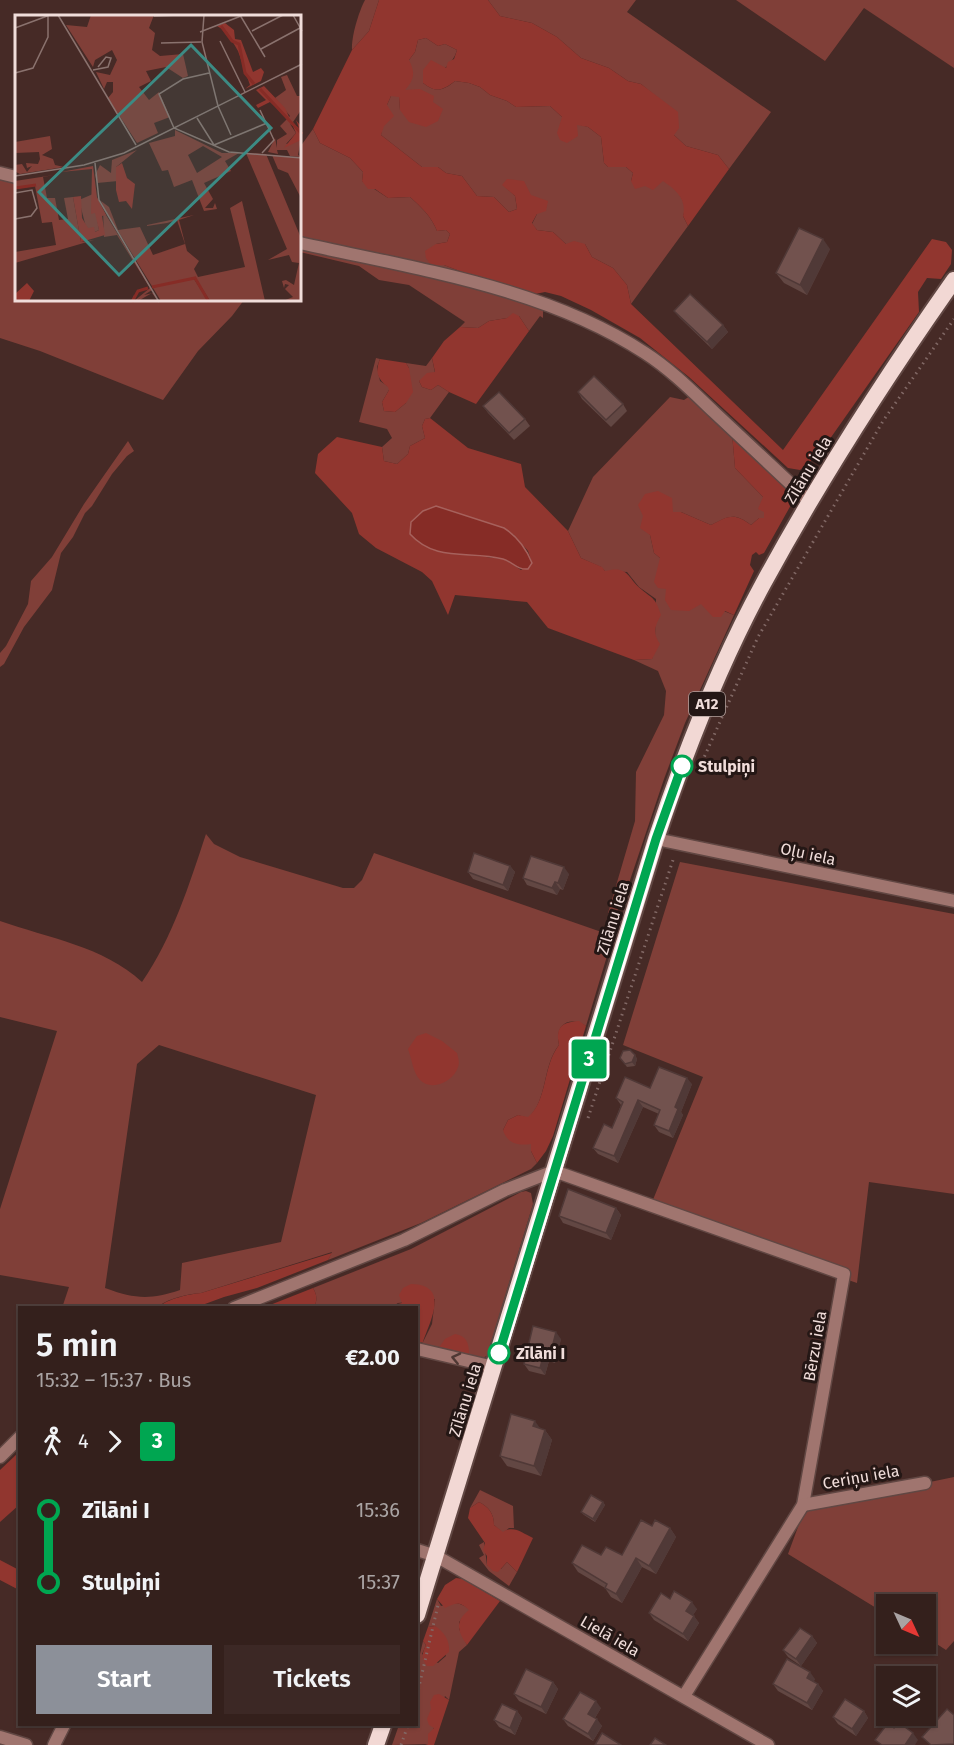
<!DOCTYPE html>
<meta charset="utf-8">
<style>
body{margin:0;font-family:"Fira Sans",sans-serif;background:#3c2825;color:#f1f3f6;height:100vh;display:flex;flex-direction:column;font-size:22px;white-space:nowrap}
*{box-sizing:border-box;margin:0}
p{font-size:20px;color:#a9a3a3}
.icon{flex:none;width:33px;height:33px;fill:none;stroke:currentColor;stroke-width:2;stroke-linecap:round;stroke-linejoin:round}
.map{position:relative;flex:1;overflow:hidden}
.side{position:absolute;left:18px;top:1306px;width:400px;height:420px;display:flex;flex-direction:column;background:#34201c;border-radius:0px;box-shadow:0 2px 4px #0004,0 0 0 2px #4e3e3b}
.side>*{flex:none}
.badge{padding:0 12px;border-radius:4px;font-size:21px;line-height:39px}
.needle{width:39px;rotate:134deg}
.controls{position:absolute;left:876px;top:1594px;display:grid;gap:12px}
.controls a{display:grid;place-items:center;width:60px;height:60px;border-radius:0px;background:#34201c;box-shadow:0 2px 4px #0004,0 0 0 2px #4e3e3b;font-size:30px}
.map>.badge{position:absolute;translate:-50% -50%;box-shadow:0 0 0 3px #fff}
.legs{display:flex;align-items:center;gap:9px;height:66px;padding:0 18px;font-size:20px}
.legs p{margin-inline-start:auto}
.summary{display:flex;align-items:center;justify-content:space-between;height:102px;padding:0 18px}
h1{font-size:33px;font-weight:600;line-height:45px}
.primary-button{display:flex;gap:12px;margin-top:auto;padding:12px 18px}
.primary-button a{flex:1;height:69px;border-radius:0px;background:#8c9099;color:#fff;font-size:24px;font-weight:600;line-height:69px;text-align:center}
.primary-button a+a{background:#3c2825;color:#f1f3f6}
ul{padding:0 18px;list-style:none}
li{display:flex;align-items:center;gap:21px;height:72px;font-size:22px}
li i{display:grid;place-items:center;width:9px;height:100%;margin:0 8px;background:currentColor}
li i::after{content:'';width:15px;height:15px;margin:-8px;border:4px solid;border-radius:50%;background:#34201c}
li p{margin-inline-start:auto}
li:first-child i{background:linear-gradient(#0000 50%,currentColor 0)}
li:last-child i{background:linear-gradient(currentColor 50%,#0000 0)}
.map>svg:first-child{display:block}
</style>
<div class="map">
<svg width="954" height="1745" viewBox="0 0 954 1745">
<rect width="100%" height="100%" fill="#462a26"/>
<g fill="#803f38" fill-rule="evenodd">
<path d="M365,0H379L369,31L352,50C351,37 359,11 365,0Z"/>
<path d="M488,0H636L627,12L771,112L729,169L718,155L686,146L674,135L658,98L641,84L628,81L609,68L581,58L557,37L532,23L500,16Z"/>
<path d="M736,0H954V68L864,8L825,61Z"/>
<path d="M426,38L438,46L445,44L457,50C452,67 437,74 423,83C436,93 443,91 455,81L469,83L480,87L490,95L507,101L516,107L550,106L562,117L577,124L588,127L601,137L604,163L608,167H626L633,173L631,181L663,180L678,191L686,207L683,216L688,226L631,304L627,285L613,268L592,257L585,244H566L553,232L537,230L532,224L537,214L503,185L515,196L517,209L509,212L494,197L477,196L462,176L446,173L438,167H422L381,135L387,105L391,96H399L400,110L409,60L415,52L418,40Z"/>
<path d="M313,129L320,143L350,158L363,172L362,181L388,198L410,197C422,208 431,216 437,231L446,230L450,234L447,242L436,244L444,265L478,278L300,236V147Z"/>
<path d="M0,177L16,181V300H244L232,316L198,351L163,400L40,351L0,338Z"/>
<path d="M300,247L480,290L539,308L543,311V318L540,316L529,331L519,316L489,321L478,328L460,327L465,322L409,285L379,280L359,266L300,252Z"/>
<path d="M376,358L380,359L377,367L380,381L389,387V390L382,402L384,411L395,412L406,403L409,368L406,363L426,366L432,358L435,373L419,381L422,387L431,390L438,385L449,392L430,418L425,419L422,426L425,438L410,446L408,454L397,464L384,461L382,447L392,438L387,429L359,422Z"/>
<path d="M690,396L732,433L735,468L763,497L765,518H759L751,525C734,512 729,516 711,525L681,512L643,516L650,535L654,553L660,558L666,589L734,615L685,723L664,779L622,904L617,911L608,913L635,821L636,772L664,715L666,691L658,671L634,660L652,659L655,637L656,599L639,587L627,572L605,571L601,567L581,558L568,531L593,477L670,397L684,400Z"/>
<path d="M128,441L134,451L127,456L112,474L92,506L85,513L73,537L61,553L52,590L24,627L4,664L0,667V653L6,646L28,604L31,581L52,557L84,504Z"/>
<path d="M206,834L214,844L240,857L343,888H354L362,880L374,853L613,936L586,1026C569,1015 554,1025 559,1045C542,1066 548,1100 528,1118L518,1115L508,1120L503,1130L531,1143V1151L537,1163L531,1169L421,1223L328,1260L332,1252L201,1293C188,1294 169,1298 159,1306L162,1308H62L69,1287L0,1275V1209L57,1031L0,1017V921C48,938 103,946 142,982C173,937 189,885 206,834ZM159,1045L316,1095L281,1242L182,1263L180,1290C150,1300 135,1299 105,1288L137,1064Z"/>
<path d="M680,862L954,914V1194L869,1182L857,1283L648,1212L703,1077L623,1045Z"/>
<path d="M526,1191L531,1193L533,1204L487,1356L482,1358L419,1344L423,1342L432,1324L435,1299L398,1303L390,1308H313C318,1301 317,1295 313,1288L411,1249L521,1192Z"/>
<path d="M954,1477V1641L946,1650L926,1637V1605H886V1614L788,1554L805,1508Z"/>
<path d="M480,1490L513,1506L514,1528H509L503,1533L494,1525C494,1514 489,1507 479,1502L470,1508Z"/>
<path d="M484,1542L487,1565L501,1569L507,1562L517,1572L509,1586L489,1571L479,1558L484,1555L479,1545Z"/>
<path d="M437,1599L441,1606C453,1603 460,1601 470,1610L459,1622V1629L467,1645L459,1652L449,1700L445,1696L428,1744L392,1745L399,1725H417V1667L423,1641L426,1645L422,1654L438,1663L446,1656L435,1626L428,1627Z"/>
</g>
<g fill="#91362f" fill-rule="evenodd">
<path d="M379,0H488L500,16L532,23L557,37L581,58L609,68L628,81L641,84L678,112L679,128L674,135L686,146L718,155L729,169L688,226L683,216C687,199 676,190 663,181L653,190L645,186L635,189L631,181L633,173L626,167H608L604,163L601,137L588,127L577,125L578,136L567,143L560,140L557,133L562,117L550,106L516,107L507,101L490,95L480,87L469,83L455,81C442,91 436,93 423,83V70L431,60L446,68L448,62L454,59L457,50L445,44L438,46L426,38L418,40L415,52L409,60C415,72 415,79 405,90L420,89L434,96L433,102L443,109L438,121L426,127L409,122L400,110L399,97L391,96L387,105L394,116L384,126L381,135L422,167H438L446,173L462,176L477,196L494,197L509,212L517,209L515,196L502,185L507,179L524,181L531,195L548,201L546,211L537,214L532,223L537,230L553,232L566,244L574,241L585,244L592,257L613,268L627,285L631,304L783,450L932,239L946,242L952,250L951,264L941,279L927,278L918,292L919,312L820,453L800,470L788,468L689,377L640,338L591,310L561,296L545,292L535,294L478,278L444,265H431L426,258L425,251L436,244L447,242L450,234L446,230L437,231C431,216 422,208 410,197L388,198L375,189H368L362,181L363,172L350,158L320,143L313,129L352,50L369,31Z"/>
<path d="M513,313L519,316L529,331L476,404L449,392L438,385L431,390L422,387L419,381L427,373L435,372L432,358L444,341L460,327L478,328L489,321L507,318Z"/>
<path d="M380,359L406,363L409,368L413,392L406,403L395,412L384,411L382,402L389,390L388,387C377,379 375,371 380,359Z"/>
<path d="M430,418L468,448L521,464L525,487L568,531L581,558L602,567L605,571C628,565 627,577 641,589C654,600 655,597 661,615C655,626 652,633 660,644L652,659L634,660L548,628L527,602L455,595L448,615L432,581L422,572L376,548L359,534L352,513L315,473L318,454L337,437L382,447L384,461L397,464L408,454L410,446L425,438L422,426L425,419ZM513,534L528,551L532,563L521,570L504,559L486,557Z"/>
<path d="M732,433L796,496L764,553L759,555L756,552L752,555L750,565L754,571L734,615L725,611L721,617H713L701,604L689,611L671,610L665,600L666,589L658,588L654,582L660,558L654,553L650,535L640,528L643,516L638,505L645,494L658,491L672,498L673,512H681L711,525C728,516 734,512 751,525L759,518H764V512L758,509L763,497L735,468Z"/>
<path d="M579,1021L586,1026L553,1136L546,1151L537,1163L531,1151V1144C517,1146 507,1143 503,1130L508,1120L518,1115L528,1117C548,1100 542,1067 559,1045C555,1027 562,1022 579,1021Z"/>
<path d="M426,1033L442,1041L457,1053C458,1058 460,1062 458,1067C454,1081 432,1092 420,1080C413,1073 412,1059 408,1049L417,1036Z"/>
<path d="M332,1253L328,1260L257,1288L224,1297L194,1308L159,1307C167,1299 189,1294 201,1293Z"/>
<path d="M411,1284C450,1285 431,1319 423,1342L417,1343V1308H390L393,1305L402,1303L399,1295L403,1288Z"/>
<path d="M313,1288C317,1295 318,1301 313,1308H271L270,1305Z"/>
<path d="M455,1334C467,1336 469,1344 469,1355L438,1349L445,1339Z"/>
<path d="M19,1452V1505L0,1522V1470Z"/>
<path d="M479,1502C489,1507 494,1514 494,1525L503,1532C514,1525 522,1533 533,1538L517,1572L507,1562L498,1572L493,1571L487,1565V1556L483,1550L485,1543L468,1518L470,1508Z"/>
<path d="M0,1560L19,1570V1590L0,1580Z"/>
<path d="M456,1578L463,1579L500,1601L467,1645C457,1630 455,1621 469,1610C460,1601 455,1603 445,1608L437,1599L445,1585Z"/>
<path d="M435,1626C444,1632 450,1640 449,1652L433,1666H427C421,1658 422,1653 426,1645L423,1641L428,1627Z"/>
<path d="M439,1694L449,1700L434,1745H425L428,1744V1734L434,1728L429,1725L427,1719L431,1709L430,1702L434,1695Z"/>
</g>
<path fill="#862c26" stroke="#a6615c" stroke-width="1.5" d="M436,506L504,528C518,537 526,548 532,563L528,569C517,570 513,562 503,559C471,550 436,563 410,534L411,522L423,511Z"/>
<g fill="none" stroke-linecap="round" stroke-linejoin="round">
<g stroke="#614743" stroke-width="15">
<g id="minor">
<path d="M0,173L16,177"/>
<path d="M300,243C415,269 544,287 645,353C670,369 692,391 714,412C746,442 778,472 810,502"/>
<path d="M234,1308L404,1240L505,1190L554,1171L844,1274L803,1505L684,1696"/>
<path d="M417,1349L494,1367"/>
<path d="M0,1457L20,1437"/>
<path d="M803,1505L925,1483"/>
<path d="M417,1550L436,1556"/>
<path d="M0,1737L26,1745"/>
<path d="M54,1745L64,1725"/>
</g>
</g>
<g stroke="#614743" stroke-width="15">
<g id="tertiary">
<path d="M656,839L954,901"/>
<path d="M436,1556L768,1745"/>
</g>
</g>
<g stroke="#614743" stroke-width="20">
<g id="trunk">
<path d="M417,1615L656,839C685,752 719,665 763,584C820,479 885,378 954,280"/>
<path d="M376,1745L383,1725"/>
</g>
</g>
<g stroke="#826966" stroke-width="3" stroke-dasharray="1.5 4.5" stroke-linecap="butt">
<path d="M702,762L758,637L883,421L954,319"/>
<path d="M588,1118L674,857"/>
<path d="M417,1695L438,1605"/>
<path d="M401,1745L408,1725"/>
</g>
<use href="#minor" stroke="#a0756f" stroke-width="12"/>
<use href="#tertiary" stroke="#a0756f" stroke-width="12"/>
<use href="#trunk" stroke="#f2d8d4" stroke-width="16"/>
</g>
<g fill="#624743">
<path d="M830,249L807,295L784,283L776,273Z"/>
<path d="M674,311L723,325L728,332L712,349L679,317Z"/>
<path d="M578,392L623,404L627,411L611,427L582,399Z"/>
<path d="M483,406L525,419L530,426L514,440L488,413Z"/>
<path d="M510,866L515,872L508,891L473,879L468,872Z"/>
<path d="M569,874L563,890L560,889L557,895L527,885L523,878Z"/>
<path d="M635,1055L637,1059L635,1066L627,1067L620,1058Z"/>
<path d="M692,1084L681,1112L683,1115L673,1138L659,1132L654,1125L659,1114L643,1107L618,1163L598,1154L593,1148L612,1128L621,1105L616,1098L650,1088Z"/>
<path d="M616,1208L621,1215L611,1240L563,1223L559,1216Z"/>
<path d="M561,1339L555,1363L549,1361L545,1375L529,1371L524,1364Z"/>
<path d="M541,1429L545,1430L552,1440L541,1476L507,1466L500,1456Z"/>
<path d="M603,1502L605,1505L595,1522L584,1515L581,1512Z"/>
<path d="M652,1526L670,1528L676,1537L656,1574L642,1567L622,1603L611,1597L605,1588L578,1572L572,1563L601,1555H622Z"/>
<path d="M670,1599L697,1609L693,1615L699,1623L688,1641L654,1620L649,1613Z"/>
<path d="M812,1636L817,1643L801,1666L788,1657L783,1650Z"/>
<path d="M815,1679L813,1682L818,1684L823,1691L812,1710L778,1691L773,1684Z"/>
<path d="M553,1682L558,1689L546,1714L519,1701L514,1694Z"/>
<path d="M601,1708L595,1718L602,1726L593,1741L568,1726L563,1719Z"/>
<path d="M517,1711L522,1718L515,1735L499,1727L494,1720Z"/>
<path d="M864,1711L868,1718L856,1736L838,1724L833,1717Z"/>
</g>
<g fill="#503937">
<path d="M823,239L830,249L807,295L800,285Z"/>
<path d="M723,325L728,332L712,349L707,342Z"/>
<path d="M510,866L515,872L508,891L503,885Z"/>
<path d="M564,867L569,874L563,890L558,883Z"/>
<path d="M555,882L560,889L557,895L552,888Z"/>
<path d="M635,1055L637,1059L635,1066L632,1062Z"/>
<path d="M687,1078L692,1084L681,1112L683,1115L673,1138L669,1131L675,1107Z"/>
<path d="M638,1100L643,1107L618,1163L614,1156Z"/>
<path d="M616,1208L621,1215L611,1240L606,1233Z"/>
<path d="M556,1332L561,1339L555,1363L550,1356Z"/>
<path d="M544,1354L549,1361L545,1375L540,1368Z"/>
<path d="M535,1421L542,1431L533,1426Z"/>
<path d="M545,1430L552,1440L541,1476L534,1466Z"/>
<path d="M603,1502L605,1505L595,1522L593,1519Z"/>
<path d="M670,1528L676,1537L656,1574L649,1566Z"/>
<path d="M636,1558L642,1567L622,1603L616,1594Z"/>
<path d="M692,1602L697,1609L691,1618L686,1611Z"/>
<path d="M694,1616L699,1623L688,1641L683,1634Z"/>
<path d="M812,1636L817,1643L801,1666L796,1659Z"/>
<path d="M810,1672L815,1679L812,1685L807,1678Z"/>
<path d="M553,1682L558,1689L546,1714L541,1707Z"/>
<path d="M818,1684L823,1691L812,1710L807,1703Z"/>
<path d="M596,1701L601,1708L593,1721L588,1714Z"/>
<path d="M517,1711L522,1718L515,1735L510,1728Z"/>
<path d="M864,1711L868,1718L856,1736L852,1729Z"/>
<path d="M597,1719L602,1726L593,1741L588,1734Z"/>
<path d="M913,1733L918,1740L915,1745H905Z"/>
</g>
<g fill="#72524e" stroke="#503937" stroke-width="1.5">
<path d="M799,228L823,239L800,285L776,273Z"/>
<path d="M690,294L723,325L707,342L674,311Z"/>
<path d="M594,376L623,404L606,420L578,392Z"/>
<path d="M499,392L525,419L509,433L483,406Z"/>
<path d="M474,853L510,866L503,885L468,872Z"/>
<path d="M531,856L564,867L558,883L555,882L552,888L523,878Z"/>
<path d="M630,1050L635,1055L632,1062L625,1064L620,1058L623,1051Z"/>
<path d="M659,1067L687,1078L675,1107L678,1109L669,1131L654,1125L660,1110L638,1100L614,1156L593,1148L604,1124L612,1128L623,1102L616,1098L625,1077L650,1088Z"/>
<path d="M568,1189L616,1208L606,1233L559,1216Z"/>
<path d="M533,1326L556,1332L550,1356L544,1354L540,1368L524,1364Z"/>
<path d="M511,1414L535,1421L533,1426L545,1430L534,1466L500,1456Z"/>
<path d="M591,1495L603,1502L593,1519L581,1512Z"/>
<path d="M641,1520L652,1526L655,1520L670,1528L649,1566L636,1558L616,1594L605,1588L607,1584L572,1563L582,1545L601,1555L606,1547L622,1555Z"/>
<path d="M674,1591L692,1602L686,1611L694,1616L683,1634L649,1613L661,1593L670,1599Z"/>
<path d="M800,1628L812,1636L796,1659L783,1650Z"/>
<path d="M787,1659L810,1672L807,1678L818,1684L807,1703L773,1684Z"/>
<path d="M526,1669L553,1682L541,1707L514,1694Z"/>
<path d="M580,1692L596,1701L588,1714L597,1719L588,1734L563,1719Z"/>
<path d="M845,1699L864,1711L852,1729L833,1717Z"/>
<path d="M502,1704L517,1711L510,1728L494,1720Z"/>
<path d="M947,1709L954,1715V1744L931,1745L922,1737Z"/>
<path d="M898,1722L913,1733L905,1745H882L875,1740L888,1723L894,1728Z"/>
<path d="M602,1733L621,1745H595Z"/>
<path d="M655,1738L666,1745H650Z"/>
</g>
<defs><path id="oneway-chevron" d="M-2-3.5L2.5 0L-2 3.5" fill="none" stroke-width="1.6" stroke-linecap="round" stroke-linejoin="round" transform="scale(1.5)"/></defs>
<use stroke="#4f3834" href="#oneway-chevron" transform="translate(456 1358) rotate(-167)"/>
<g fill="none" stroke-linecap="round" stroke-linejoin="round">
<g stroke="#fff" stroke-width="14">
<path id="line-1" d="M499,1353L656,839L682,766"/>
</g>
<use href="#line-1" stroke="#00a651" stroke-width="9"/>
</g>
<g fill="#fff" stroke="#00a651" stroke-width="3">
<circle cx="682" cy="766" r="10"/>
<circle cx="499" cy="1353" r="10"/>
</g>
<g text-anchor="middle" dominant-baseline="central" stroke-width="6" stroke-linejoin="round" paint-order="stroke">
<rect fill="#241715" stroke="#b3a29f" stroke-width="1.5" x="689" y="692" width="36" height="24" rx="4.5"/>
<g font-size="15" font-weight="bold" fill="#f0ddda">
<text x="707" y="704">A12</text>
</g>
<g font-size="16" fill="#f0ddda" stroke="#241715">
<text transform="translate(808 470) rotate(-59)">Zīlānu iela</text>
<text transform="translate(808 854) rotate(12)">Oļu iela</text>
<text transform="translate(613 918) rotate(-73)">Zīlānu iela</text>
<text transform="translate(815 1346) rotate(-80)">Bērzu iela</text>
<text transform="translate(465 1400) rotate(-73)">Zīlānu iela</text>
<text transform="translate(861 1477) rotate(-10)">Ceriņu iela</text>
<text transform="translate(610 1636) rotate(30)">Lielā iela</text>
</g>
<g font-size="16" font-weight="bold" fill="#f0ddda" stroke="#241715" text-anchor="start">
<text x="698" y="766">Stulpiņi</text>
<text x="516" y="1353">Zīlāni I</text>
</g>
</g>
<g transform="translate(15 15)">
<rect width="286" height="286" fill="#462a26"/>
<path d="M76,0H139L134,13L140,18L137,35L145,41L168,39L173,61L168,63L151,52L131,56L136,66L124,72L134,85L144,77L155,102L139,108L143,118L122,128L93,83L98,77V67H92L89,74L81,57L95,60L102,45L97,35L80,45L78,52L51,10L72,12ZM272,60L282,81H287L286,95L278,107L286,117L275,109L281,118L271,129L286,125L283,140L286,142L275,141L272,135H262L263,139L253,137L260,123L262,133V125L272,119L265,111L275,101L260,83L271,75L266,62ZM160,115L207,138H224L210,146L216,156L189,168L198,184L190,193H198L200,188L202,194L189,196L177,165L159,172L153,155L147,156L134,128L160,121ZM188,131L207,142L182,158L173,140ZM35,121L37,134L27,140L38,144L40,150L49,152L5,159L1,157L0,150L7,149L12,157L16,152L17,151L12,153L11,148L23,149L25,144L24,137L0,138V127ZM122,135L101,152L103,166L82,168L80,160L85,150L96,158L97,145ZM231,138L251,139L286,223V286H268L278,282L270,274L274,270L270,269L269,273L267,266L271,265L279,270L284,248L277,247L274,240L253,245L272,234ZM257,140L286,143V183L273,158L263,154ZM39,160L28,162L32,183H40L44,205L53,204L49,183L58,182L66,227L79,225L0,248V237L41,230L37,207L27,208L20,171L0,174V166ZM78,179L84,215L73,220L64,185ZM86,186L94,192L103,215L125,212L138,240L170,229L162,205L152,208L132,211V210L179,200L164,205L172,236L184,246L179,254L183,262L230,252L215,193L227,186L250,286H195L180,262L138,272L179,264L193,286H146L89,193ZM88,195L137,275L129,280L138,278L143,286L137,278L123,286L125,283L122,286H116L119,280V286L135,273L102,220L89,222Z" fill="#803f38" fill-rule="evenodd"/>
<path d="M210,8L219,15L220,24L226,25L238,57L246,53L249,57L246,66L230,74L235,70L223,36L212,17L202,11ZM249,71L270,93L275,104L255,87L243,93L241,90L251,85L241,75ZM281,105L286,111V125L269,133L281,118L276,107L284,113ZM107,148L112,163L120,169L117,194L111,186L104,187L101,175V152ZM78,151L82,182L91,200L87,201L90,220L66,227L58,182L66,181L67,203L73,213L79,212L80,217L84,215L80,198L76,199L77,154L46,157ZM12,268L19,276L14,286H0V279Z" fill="#91362f"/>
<path fill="none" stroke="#862c26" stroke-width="3" d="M206,11L217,26L224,29L230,58L239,69M245,74L287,119M0,173L21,170M137,272L180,263L194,287M117,287L123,276L133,273"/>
<path fill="none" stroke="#8a726e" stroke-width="1.5" d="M43,0L121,130M189,0L187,27L203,91L216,120M225,0L250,42M278,0L287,16M139,1L165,0M0,13L35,0M237,16L268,0M185,17L226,1M205,26L230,77M146,28L186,27M246,34L285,13M78,55L93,52L96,43L91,42L83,52M0,58L18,53L33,22V1M194,58L168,64L144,79L159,113L214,137L287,143M245,95L259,125L247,138M182,103L199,130L252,108M80,148L84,185L144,287M0,161L69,150L109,138L287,49M0,178L17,175L22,193L16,201L0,204"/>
<path fill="#3c8b84" fill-opacity="0.15" stroke="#3c8b84" stroke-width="3" d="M176,30L256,113L104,260L24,177Z"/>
<rect width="286" height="286" fill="none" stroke="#f0ddda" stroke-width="3"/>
</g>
</svg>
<div class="controls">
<a><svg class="needle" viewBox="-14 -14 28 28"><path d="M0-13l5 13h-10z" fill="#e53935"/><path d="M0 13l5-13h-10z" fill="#a9a3a3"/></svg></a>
<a><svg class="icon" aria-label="layers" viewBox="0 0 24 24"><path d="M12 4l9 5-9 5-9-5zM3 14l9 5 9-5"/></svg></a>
</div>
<b class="badge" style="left:589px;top:1059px;background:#00a651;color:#fff">3</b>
<section class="side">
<div class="summary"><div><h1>5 min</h1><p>15:32 – 15:37 · Bus</p></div><b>€2.00</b></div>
<div class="legs"><svg class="icon" aria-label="walk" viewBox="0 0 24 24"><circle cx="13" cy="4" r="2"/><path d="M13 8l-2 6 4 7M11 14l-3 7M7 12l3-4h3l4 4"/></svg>4<svg class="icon" aria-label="forward" viewBox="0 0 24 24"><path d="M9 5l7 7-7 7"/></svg><b class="badge" style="background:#00a651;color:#fff">3</b></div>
<ul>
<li><i style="color:#00a651"></i><b>Zīlāni I</b><p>15:36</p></li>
<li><i style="color:#00a651"></i><b>Stulpiņi</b><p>15:37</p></li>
</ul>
<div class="primary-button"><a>Start</a><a>Tickets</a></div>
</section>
</div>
